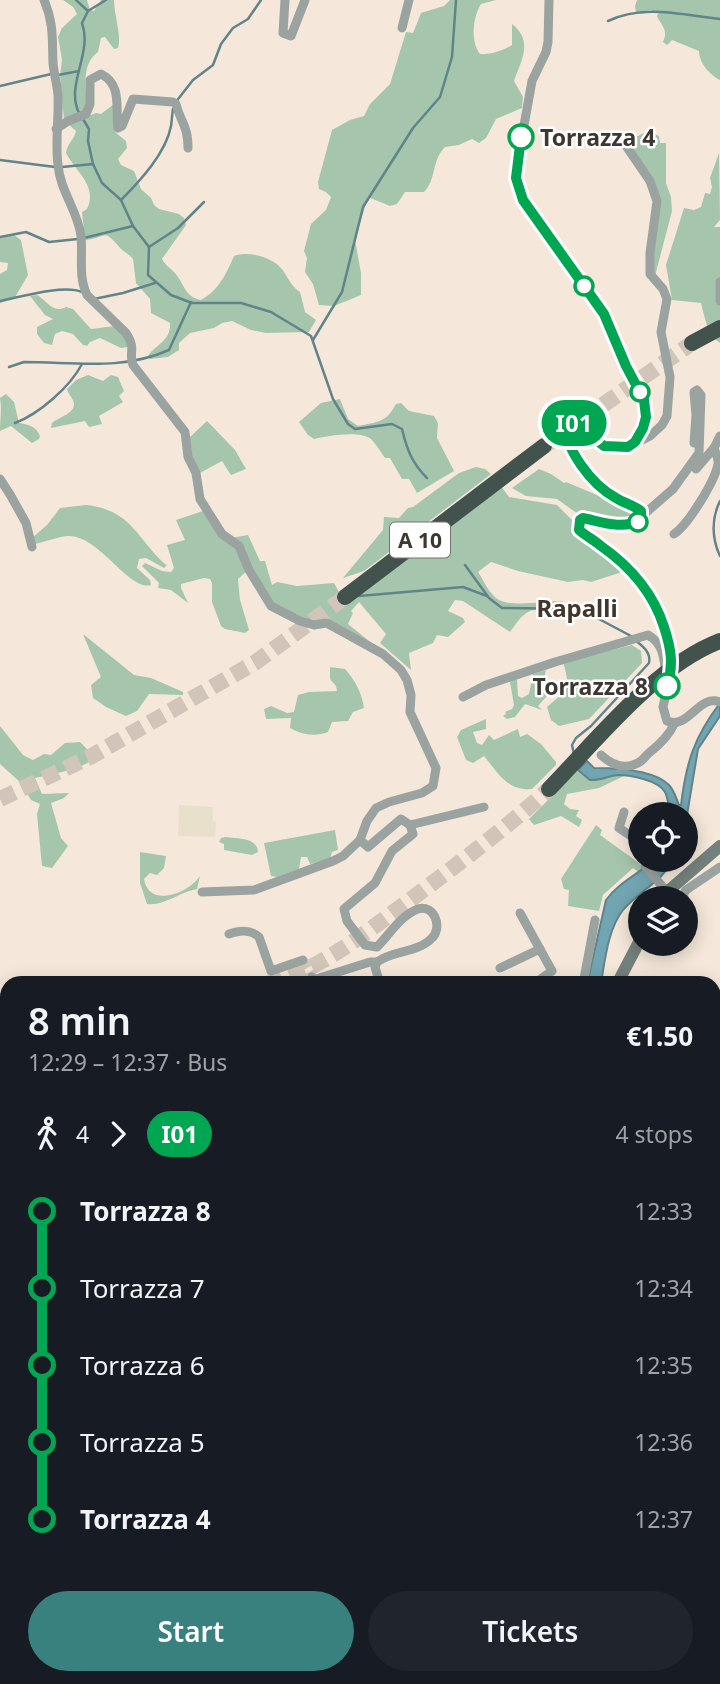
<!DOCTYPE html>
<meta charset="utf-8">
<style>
body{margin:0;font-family:"Noto Sans",sans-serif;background:#20242c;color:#f1f3f6;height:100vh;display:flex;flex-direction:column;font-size:26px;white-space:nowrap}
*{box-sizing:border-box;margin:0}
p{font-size:23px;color:#9ea1a6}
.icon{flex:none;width:38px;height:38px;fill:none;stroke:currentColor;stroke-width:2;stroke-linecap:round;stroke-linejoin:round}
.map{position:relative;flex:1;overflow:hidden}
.sheet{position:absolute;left:0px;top:976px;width:721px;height:709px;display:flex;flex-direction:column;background:#171b24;border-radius:21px 21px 0 0;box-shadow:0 4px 18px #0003}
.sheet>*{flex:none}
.badge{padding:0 14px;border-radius:23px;font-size:24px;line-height:46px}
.fabs{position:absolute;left:628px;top:802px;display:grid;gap:14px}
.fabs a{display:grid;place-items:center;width:70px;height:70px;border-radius:50%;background:#171b24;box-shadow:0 4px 18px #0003;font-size:35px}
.map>.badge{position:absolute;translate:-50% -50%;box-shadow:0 0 0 4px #fff}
.legs{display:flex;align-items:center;gap:10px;height:77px;padding:0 28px;font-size:23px}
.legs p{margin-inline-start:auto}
.summary{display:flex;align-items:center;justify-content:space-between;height:119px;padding:0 28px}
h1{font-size:38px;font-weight:600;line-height:52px}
.action{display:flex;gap:14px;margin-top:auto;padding:14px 28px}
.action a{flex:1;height:80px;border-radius:42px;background:#38817f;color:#fff;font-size:28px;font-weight:600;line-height:80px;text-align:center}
.action a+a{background:#20242c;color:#f1f3f6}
ul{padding:0 28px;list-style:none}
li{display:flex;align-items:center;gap:24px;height:77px;font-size:26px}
li i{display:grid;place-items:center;width:10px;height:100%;margin:0 9px;background:currentColor}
li i::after{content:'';width:18px;height:18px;margin:-9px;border:5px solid;border-radius:50%;background:#171b24}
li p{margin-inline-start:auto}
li:first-child i{background:linear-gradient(#0000 50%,currentColor 0)}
li:last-child i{background:linear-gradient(currentColor 50%,#0000 0)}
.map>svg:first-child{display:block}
</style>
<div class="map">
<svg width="720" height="1684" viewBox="0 0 720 1684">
<rect width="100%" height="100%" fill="#f5e8da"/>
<g fill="#e8e0ca">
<path d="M179,805L213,807V821L216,822L215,837L178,836Z"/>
<path d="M0,1507L7,1508V1678H714V1541H720V1684H0Z"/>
</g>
<g fill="#a5c6ac">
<path d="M63,0H87L90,10L94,11L101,0H114C114,14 122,37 118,48L114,49L105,37L101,38L98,52C79,66 88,90 86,111L64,120L60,76L62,60L58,37L62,28L77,14L73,7Z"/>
<path d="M450,0H496L481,4C473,17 470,41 480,54C490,55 504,50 512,45V24C534,41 521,61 514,81L523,97L522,108L496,119L486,138L479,143L472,139L459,145L445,147C431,161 437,179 424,192H405L397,204L390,206L368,197L355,240L361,273V295L334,306L319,305L313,284L305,272L307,258L304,251L311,224L326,210L331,197L326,192L319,189L318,182L332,130L350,120L364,116L370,104L390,84L406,32L413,33L421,13L444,6Z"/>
<path d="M637,0H720V80C710,75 699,63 699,51L672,40L667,45L663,42C669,30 661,25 657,16L659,12L650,10L643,14H636L635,6Z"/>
<path d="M114,104L115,132L126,141L127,148L118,159L121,165L134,171L141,189L151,198L154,205L159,209L179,214L184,218L186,225L162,259C165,265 169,267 174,272C184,282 184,297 201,300C219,290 226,274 234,256C247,251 267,256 278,265C287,273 289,285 300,292L305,312L316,320L309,332L266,333L251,330L232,321L222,323L214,328L190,333L179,343V350L168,357L150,359L148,356C156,344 171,341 170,323L151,313L150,299L136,283L133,259C129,254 124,252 120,248C102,227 108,238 85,240L82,212L87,209C98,186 76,172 66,153C67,144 74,140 76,131L68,124L96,113L101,114Z"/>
<path d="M648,131L659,136L660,143H666V183L671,197L672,211L655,276L652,262L659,203L628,142L629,137L638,136Z"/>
<path d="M719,153L720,220L714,227H720V343C707,334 705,318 701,303L672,300L666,265L684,208L694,210L701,207L705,193L710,194L712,187L710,178Z"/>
<path d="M14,235L21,240L28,275L14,299L0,303V274L7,270L8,263L0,262V238Z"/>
<path d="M37,295C48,301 52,314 66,307L73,309L91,329L115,326L130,343L128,347L121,348L100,338L90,342L87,346L83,345L73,334L62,331L55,334L52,345L44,343L37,334V327L53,319L45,315L30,296Z"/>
<path d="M88,375L103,381L111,375L118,377L124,391L119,396L123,402L99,416L102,424L89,427L85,421L51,428L52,423C59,417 74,414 74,404C74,399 68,394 67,389L76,380Z"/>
<path d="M6,394L14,402L19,423C28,424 37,427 40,436L39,439L32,443L11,426L0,431C0,419 2,410 0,398Z"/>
<path d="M340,399L348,419L358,426C377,422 386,423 396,404L401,403L409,411L434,416L438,423L437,438L454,471L417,493L409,479H402L390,458H385C381,452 376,444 371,439C359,430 327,436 314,439L308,435L299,422L321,403Z"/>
<path d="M207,421L235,450L246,469L231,475L222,461L198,474L191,456L189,438Z"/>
<path d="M476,467L485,469L491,474L364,571L343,578L383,530L384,517L399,518L408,508L413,507L459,473Z"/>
<path d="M539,469L551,474L564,483L566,482L604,498L610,497L635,509V518L633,521H602L578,514L557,499L526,496L512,488Z"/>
<path d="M501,486L509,497L557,505L574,522L575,532L578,536L600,548L625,571L591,582L583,580L568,582L518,571L491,562L478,572C484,581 489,594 499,600C512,607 547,601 563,601L557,613C531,605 525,610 510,632L463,601L455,600L448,611L463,618L465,622L448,637L437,635L433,643L409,653L411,670L380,643L386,634L359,602L351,611L353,613L348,624L374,645L276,609L231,538L248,535L260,561H265L272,585L277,582L297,586L334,583L340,594Z"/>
<path d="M86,505C132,510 136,538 166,565L168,564L164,568L146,558L139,559L137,568L150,580L151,585C129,592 98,533 67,536C57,537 45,542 35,544L32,538L47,525L60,508Z"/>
<path d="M206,510L237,546L247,571L238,579L240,600L249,630L245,633L225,629L221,626L212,602V583L210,579L204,578L181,584V588L188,603L171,590L158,588L159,583L142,566L145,563L162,571L171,572L174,568L167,545L185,540L176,520Z"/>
<path d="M83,634L134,675L151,678L183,692V695L149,694L137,711L126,716L106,707L93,698L91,685L101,677Z"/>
<path d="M632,645L641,651L642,663L589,719L559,726L551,720L547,707C568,689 571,689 563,662Z"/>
<path d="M330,667L345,669C355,680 362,693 364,708L353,712L348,721L332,722L328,732C315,737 302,735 290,728L291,718L266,719L264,709L271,706L287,713L294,712L298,695L309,692L337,691L336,686L330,679Z"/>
<path d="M546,670L542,688L544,693L547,692V686L550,684L552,690L538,706L542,710L525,704L515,717L507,719L503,716L506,714L505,712L512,709L514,705L510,682L517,679L518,696L522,698L529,694L533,674Z"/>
<path d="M486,719V729L473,732L477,743L482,745L489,735L494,740L518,729L520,737L527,734L541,744L556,762V765L532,789C507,791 498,773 484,756L473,763L466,760L457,737L461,730Z"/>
<path d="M0,726L23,755L33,760L44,754L51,755L65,743L80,742L87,749L102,756L75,769L35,778L42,794L69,793L64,798L51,803L61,838L68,846L52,868L42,866L37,814L40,804L31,800L21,783L0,764Z"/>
<path d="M578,770L590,780L616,775L624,776L599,788L567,794L564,804L570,809L579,810L576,816L582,820L579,827L561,816L534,825L529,819Z"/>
<path d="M596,825L602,830L600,835L639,863L644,869L640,873L633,868L603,895L599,911L568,906L569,890L564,889L561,879Z"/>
<path d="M335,830L338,850L332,852L330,859L310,864L307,857H301L299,869L277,877L271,876L264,843Z"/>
<path d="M226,837C238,839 257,837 258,852L252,855L224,850V844L219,842L221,838Z"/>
<path d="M140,852L166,856L164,868L157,875L150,873L144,879C149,909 189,893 200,876L197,889C179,892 165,906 147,904L140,883Z"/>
<path d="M7,1202V1274H0V1204Z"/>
</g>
<g fill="#71a5b1" stroke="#61848b" stroke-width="2">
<path d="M720,703V716L698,749L686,821V814H670C669,807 668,798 665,792C658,780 630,775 618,775C608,776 600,781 590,780L578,770L587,761L594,768C615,768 653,769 669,785C674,790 676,798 679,805H681C686,763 694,737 720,703Z"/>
<path d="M655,859H674C660,884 641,889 623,910C608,929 605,960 601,983L587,984L606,900C619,882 639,874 655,859Z"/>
<rect x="714" y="1311" width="6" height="165"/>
<path d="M7,1361V1490H0V1363Z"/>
</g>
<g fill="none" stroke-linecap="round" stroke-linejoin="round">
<g stroke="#61848b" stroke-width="2.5">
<path d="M76,0L88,11L82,23C93,53 65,85 79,113"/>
<path d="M88,11L106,0"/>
<path d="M608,21C644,4 682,15 720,19"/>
<path d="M58,75L79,71"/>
<path d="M0,86L51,74"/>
<path d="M175,103L193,80L213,65L221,44L233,28L248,19L261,0"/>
<path d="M83,119L89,129L88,141L93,164L102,183L121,200L133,226L149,247L148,275L171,295L192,303H241L271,312L311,336L333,399L348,424L355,429L392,424L402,429C407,450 412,463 427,478"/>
<path d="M0,160L55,167"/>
<path d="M62,167L93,164"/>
<path d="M121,200C140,181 166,153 171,126C172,120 172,114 173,109"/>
<path d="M0,237L26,232L49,242L78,239"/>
<path d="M84,238L133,226"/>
<path d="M149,247L178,228L204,202"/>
<path d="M94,299L123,293L155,283"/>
<path d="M0,301C20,297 64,284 82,292"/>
<path d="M313,340L342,292L363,207L413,128L440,97L452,57L456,0"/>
<path d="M9,367L24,362C74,362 122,371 169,350L191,302"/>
<path d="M15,423C39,414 70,387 82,364"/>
<path d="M720,501C711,519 712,539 720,556"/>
<path d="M465,565L489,598L502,608L580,609L631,636"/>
<path d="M359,596L463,587L487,596"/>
<path d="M574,754L572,745L576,738L591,726L649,663C651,653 644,647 636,641"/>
</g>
<path stroke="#d0c5b8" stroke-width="9" stroke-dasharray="9 4.5" stroke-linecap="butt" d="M303,960L312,977"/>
<g stroke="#d0c5b8" stroke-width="16" stroke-dasharray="16 8" stroke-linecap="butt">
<path d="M544,446L692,343"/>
<path d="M0,799L90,757L256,662L345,597"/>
<path d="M267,984C322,969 365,933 410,900C458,864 505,829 549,789"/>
<path d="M0,1001H7"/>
</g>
<g stroke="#9aa3a0" stroke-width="9">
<path d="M44,0C54,23 52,39 53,63C54,74 57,84 58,95C59,118 55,142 58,165C60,191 78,211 81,236C83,255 78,277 87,295L126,333C137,350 128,353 133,365L185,432L188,457L196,473L200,499L222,534L239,546L249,570L271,606L300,621L314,625L326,623L334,627L383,654L401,670L407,680L411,695L410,712L436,768L433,786L422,793L389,802L376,808L367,821L360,840L368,847L401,819L410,825L413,834L392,851L375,883L344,909L347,921L365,945L377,947C389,935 401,915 418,909C434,904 443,927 432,938C418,953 393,950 377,962L375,967L380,984"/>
<path d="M285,0L283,33L291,36L305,0"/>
<path d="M549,0L548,42L546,52L532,81L517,164L516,178L523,200L609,323L626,366L644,399L646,417L635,442"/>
<path d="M402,28L409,0"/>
<path d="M56,129L68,121L86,114L90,104V80L101,74C123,85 115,110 118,128L122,126L133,99L173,102L176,104C181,124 188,125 188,148"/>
<path d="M624,143L650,181L657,201L650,253V274L663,289L667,299L661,332L670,377L667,416L662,425L650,436L628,447H616L604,446L597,441L569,419L565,420C563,449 591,483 615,497C623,502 634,503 640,510C644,514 642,516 641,520C622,530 603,522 583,518L578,524L579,530L640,579L655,601L671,649L672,665L663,707L667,721C689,730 698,694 720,702"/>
<path d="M720,282V301"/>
<path d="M714,448L720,436"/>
<path d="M0,479L11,496"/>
<path d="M12,498L26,523L32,547"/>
<path d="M642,516L673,489L699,453L701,395L697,390L694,392L696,415L694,443"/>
<path d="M674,534C688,525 715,481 718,464C719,458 715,453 714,448L696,469"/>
<path d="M463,697L486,685L555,662L648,635C664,644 664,659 666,676"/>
<path d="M601,755C612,765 627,771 641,761C644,759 646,755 649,753C659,745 669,736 674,724"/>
<path d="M624,812L619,828L640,842"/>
<path d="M410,825L484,807"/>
<path d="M646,859L645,866L667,892"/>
<path d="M202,892L254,890L333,861L343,856L360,840"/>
<path d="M681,898L686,890L720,867"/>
<path d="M520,913L552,971L534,984"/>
<path d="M229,934C240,930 250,929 259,937L271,971L303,960"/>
<path d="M500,968L540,949"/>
<path d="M312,977L313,980L370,962H377"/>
<path d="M303,984L313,980"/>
<path d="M468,984L487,981L496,984"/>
<path d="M583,984L595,920"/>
<path d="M714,1005H720"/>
<path d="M0,1011L7,1010"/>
<path d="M0,1059H2L4,1108"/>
<path d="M716,1059L717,1115"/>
<path d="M0,1159L7,1155"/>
<path d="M714,1168H720"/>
</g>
<g stroke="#74807c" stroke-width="12">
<path d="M664,898L667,892L720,846"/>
<path d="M617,984L640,940"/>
</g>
<g stroke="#596863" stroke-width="14">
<path d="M714,1136H720"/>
<path d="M0,1185L7,1183"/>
<path d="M0,1196L7,1194"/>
</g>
<g stroke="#42534d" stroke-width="16">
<path d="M692,343L720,328"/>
<path d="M345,597L544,446"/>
<path d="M549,789C598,739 655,666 720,641"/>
</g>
<g stroke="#9d948a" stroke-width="5">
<g id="rail">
<path d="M714,1253H720"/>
<path d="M714,1265H720"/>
<path d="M714,1285H720"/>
<path d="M0,1291L7,1289"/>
<path d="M0,1302L7,1301"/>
</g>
</g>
<use href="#rail" stroke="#fff" stroke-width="2.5" stroke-dasharray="8" stroke-linecap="butt"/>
</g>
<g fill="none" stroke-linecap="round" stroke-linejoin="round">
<g stroke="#fff" stroke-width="16">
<path id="line-1" d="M521,137L516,178L523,200L604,314L626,366L644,400L646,417L643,428L635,442L628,447L604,446L569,419L565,420C563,448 592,485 616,498C624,503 633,505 641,511V520C622,530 602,522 583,518L580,520L579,530C586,536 594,540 601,546C631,567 653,592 664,627C671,648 674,665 667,686"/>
</g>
<use href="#line-1" stroke="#00a651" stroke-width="10"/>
</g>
<g fill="#fff" stroke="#00a651" stroke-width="3.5">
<circle cx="521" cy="137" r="12"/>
<circle cx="584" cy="286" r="9"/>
<circle cx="640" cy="392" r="9"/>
<circle cx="638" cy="522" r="9"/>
<circle cx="667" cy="686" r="12"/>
</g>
<g text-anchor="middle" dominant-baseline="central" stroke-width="5" stroke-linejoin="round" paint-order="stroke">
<rect fill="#fff" stroke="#76736f" stroke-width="2" x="390" y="522.5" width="60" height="35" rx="5"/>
<g font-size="21" font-weight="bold" fill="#3c3731">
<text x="420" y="540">A 10</text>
</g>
<g font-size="23" font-weight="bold" fill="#3c3731" stroke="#fff" text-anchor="start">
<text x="540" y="137">Torrazza 4</text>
<text x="648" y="686" text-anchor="end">Torrazza 8</text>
</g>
<g font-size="24" font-weight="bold" fill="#40362b" stroke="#fff">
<text x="577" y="607">Rapalli</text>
</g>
</g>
</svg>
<div class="fabs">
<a><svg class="icon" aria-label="locate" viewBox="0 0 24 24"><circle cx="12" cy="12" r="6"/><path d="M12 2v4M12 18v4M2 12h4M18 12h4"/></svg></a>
<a><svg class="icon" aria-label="layers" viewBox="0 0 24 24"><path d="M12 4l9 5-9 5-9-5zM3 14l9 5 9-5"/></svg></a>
</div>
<b class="badge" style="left:574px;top:423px;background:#00a651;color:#fff">I01</b>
<section class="sheet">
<div class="summary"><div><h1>8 min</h1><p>12:29 – 12:37 · Bus</p></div><b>€1.50</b></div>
<div class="legs"><svg class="icon" aria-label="walk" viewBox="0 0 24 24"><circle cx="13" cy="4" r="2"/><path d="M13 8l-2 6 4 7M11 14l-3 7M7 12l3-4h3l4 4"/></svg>4<svg class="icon" aria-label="forward" viewBox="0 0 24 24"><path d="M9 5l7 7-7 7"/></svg><b class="badge" style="background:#00a651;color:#fff">I01</b><p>4 stops</p></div>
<ul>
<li><i style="color:#00a651"></i><b>Torrazza 8</b><p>12:33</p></li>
<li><i style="color:#00a651"></i><span>Torrazza 7</span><p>12:34</p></li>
<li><i style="color:#00a651"></i><span>Torrazza 6</span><p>12:35</p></li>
<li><i style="color:#00a651"></i><span>Torrazza 5</span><p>12:36</p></li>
<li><i style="color:#00a651"></i><b>Torrazza 4</b><p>12:37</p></li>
</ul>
<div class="action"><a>Start</a><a>Tickets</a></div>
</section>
</div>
